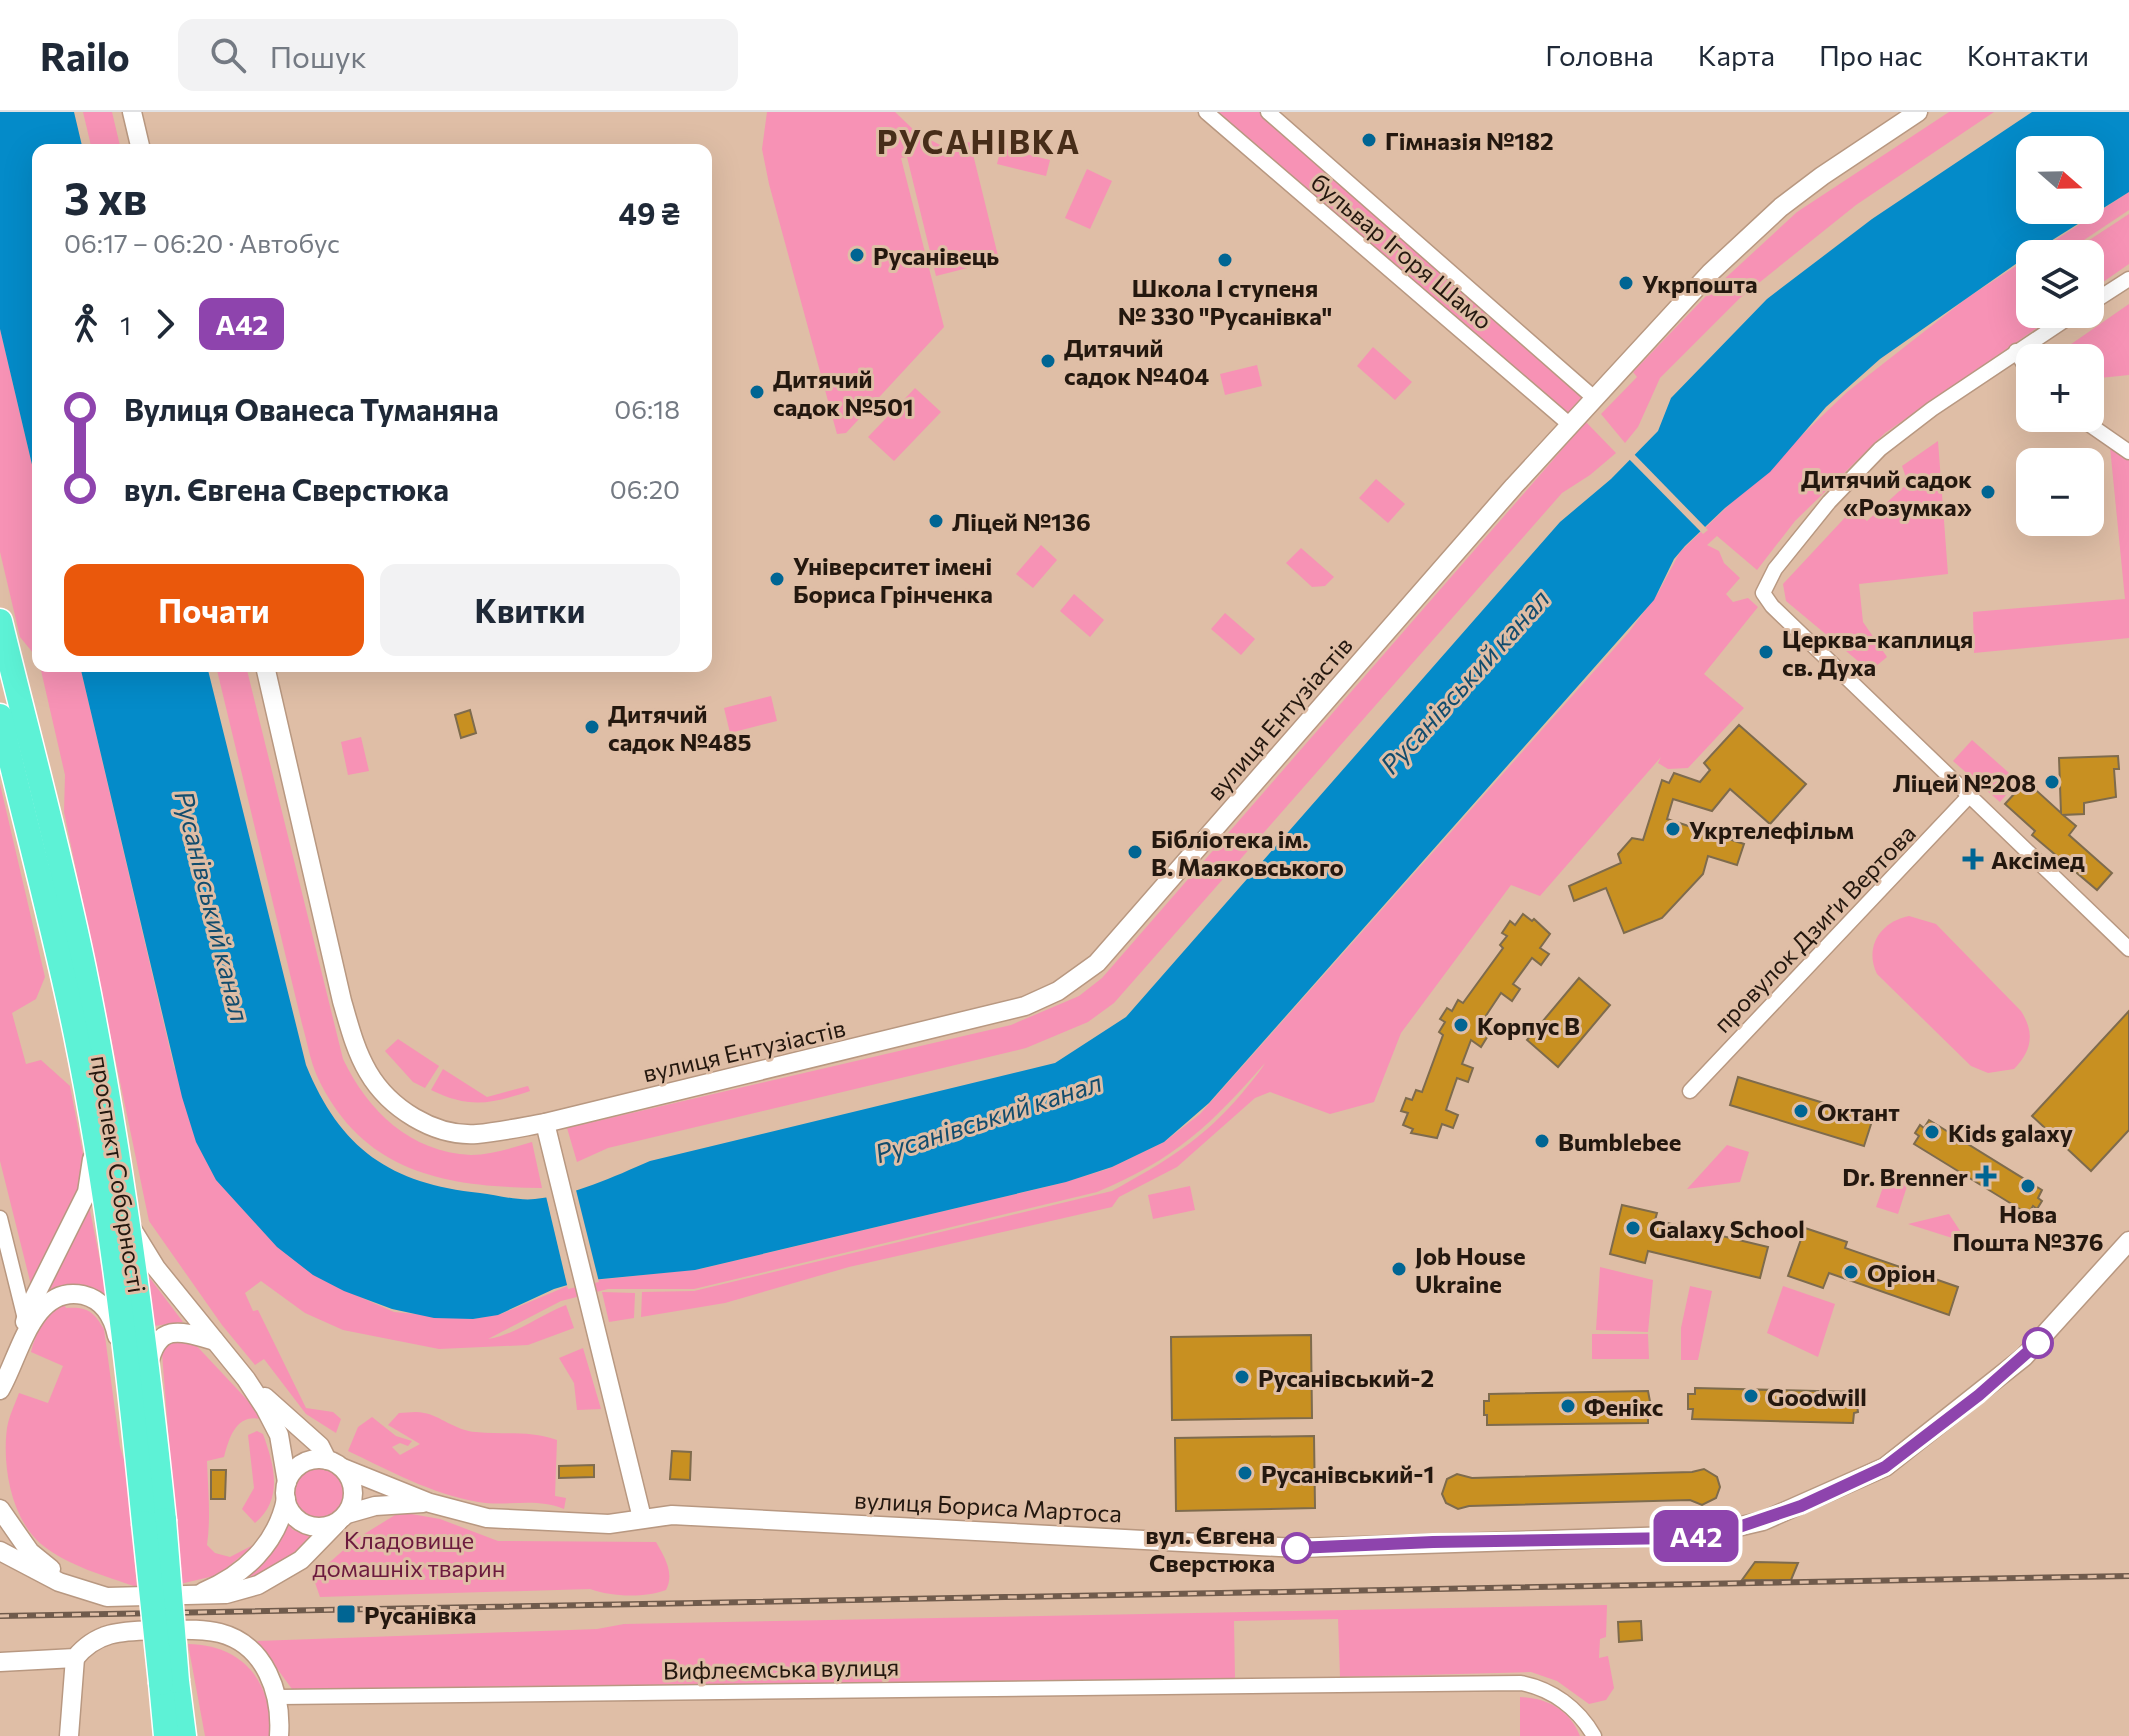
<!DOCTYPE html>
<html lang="uk">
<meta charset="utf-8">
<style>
body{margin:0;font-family:Commissioner,sans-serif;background:#f2f2f3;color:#1f2937;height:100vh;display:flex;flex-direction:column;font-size:30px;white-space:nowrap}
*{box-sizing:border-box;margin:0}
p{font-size:26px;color:#747a83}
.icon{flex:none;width:44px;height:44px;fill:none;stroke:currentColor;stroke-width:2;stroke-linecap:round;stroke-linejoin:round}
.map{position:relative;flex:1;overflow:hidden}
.drawer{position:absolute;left:32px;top:32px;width:680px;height:528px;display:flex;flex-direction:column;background:#fff;border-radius:16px;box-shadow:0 8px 32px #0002}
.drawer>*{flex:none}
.badge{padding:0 16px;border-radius:12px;font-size:28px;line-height:52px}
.needle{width:52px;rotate:110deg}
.fabs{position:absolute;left:2016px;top:24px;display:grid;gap:16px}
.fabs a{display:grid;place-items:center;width:88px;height:88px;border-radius:16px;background:#fff;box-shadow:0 8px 32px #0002;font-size:40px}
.map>.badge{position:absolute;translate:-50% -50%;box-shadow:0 0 0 4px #fff}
.legs{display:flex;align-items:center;gap:12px;height:88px;padding:0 32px;font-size:26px}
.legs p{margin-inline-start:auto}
.summary{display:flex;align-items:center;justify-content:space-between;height:136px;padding:0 32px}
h1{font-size:44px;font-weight:700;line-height:60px}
.cta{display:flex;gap:16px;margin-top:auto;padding:16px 32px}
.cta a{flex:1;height:92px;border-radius:16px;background:#ea580c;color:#fff;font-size:32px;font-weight:700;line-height:92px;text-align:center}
.cta a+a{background:#f2f2f3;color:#1f2937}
ul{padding:0 32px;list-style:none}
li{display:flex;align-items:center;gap:28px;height:80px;font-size:30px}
li i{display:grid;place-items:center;width:12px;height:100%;margin:0 10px;background:currentColor}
li i::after{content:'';width:20px;height:20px;margin:-10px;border:6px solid;border-radius:50%;background:#fff}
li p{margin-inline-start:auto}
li:first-child i{background:linear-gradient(#0000 50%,currentColor 0)}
li:last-child i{background:linear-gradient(currentColor 50%,#0000 0)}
header{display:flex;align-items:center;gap:48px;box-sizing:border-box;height:112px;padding:0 40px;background:#fff;border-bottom:2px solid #e0e1e3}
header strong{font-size:38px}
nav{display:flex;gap:44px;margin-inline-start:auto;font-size:28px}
.search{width:560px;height:72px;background:#f2f2f3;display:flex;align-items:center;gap:20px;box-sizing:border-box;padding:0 28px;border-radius:16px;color:#747a83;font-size:30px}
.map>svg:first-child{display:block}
</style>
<header>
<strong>Railo</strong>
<div class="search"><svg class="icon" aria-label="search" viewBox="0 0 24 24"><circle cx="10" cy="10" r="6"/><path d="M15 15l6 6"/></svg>Пошук</div>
<nav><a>Головна</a><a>Карта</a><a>Про нас</a><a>Контакти</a></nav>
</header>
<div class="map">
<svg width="2129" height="1624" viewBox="0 0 2129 1624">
<rect width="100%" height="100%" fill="#dfbea6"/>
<g fill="#f792b5">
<path d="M83,0H112L121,38H92Z"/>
<path d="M767,0H895L917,21L946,36L970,30L999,148L936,164L907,45L901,46L944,215L846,321L837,322L769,72L762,37Z"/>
<path d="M1206,0H1268L1593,285L1569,312Z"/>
<path d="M1949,0H1994L1856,93L1740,186L1660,266L1638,315L1625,331L1601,302L1637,265L1633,260L1706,184L1797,100Z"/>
<path d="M1001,36L1050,48L1046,64L997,52Z"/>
<path d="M1087,57L1112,69L1090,117L1065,106Z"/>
<path d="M2129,80V98L2063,142H2034Z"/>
<path d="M2129,102V152L2090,179V142H2068Z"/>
<path d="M2030,145V202H2057L1885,321L1795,409L1757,458L1717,424L1707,433L1719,439L1724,451L1740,466L1726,482L1733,490L1748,486L1758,495L1704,562L1744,596L1688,656L1668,657L1658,651L1661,645L1540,784L1511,773L1401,921L1374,990L1330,1002L1270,980L1255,986L1177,1055L1119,1085L1112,1095L849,1155L725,1191L641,1205L642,1180L694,1179L1112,1079C1165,1050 1204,1027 1243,980C1250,971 1260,960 1265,951C1211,1013 1174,1048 1097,1080L694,1177H608L561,1189L488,1227C515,1223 540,1203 566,1193L574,1216L528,1233L439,1237L343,1218L305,1201L261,1169L245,1181L253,1199L258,1198L306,1296L333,1300L341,1307L336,1321L306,1302L264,1247L255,1253L222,1213L149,1109L64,700L65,663L40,554H80L174,955L358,1184L394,1200L473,1207L501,1202L577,1170L700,1157L1062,1071L1108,1057L1164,1030L1200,1002L1629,520L1658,481L1680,440L1847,280L1967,186Z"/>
<path d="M2129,192V263L2090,267V246H2051Z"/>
<path d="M0,217L38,378V547L20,525L0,440Z"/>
<path d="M1373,235L1412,270L1395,288L1357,254Z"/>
<path d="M1257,253L1262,274L1225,283L1220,262Z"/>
<path d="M915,276L941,300L894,349L868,325Z"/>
<path d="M1586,310L1616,341L1590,363L1562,381L1114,891L1088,910L1026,936L608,1036L577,1050L567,1016L1011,913L1079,884L1102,866Z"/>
<path d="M1938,329L1948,462L1859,472L1863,510L1887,545L1870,559L1786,489L1783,472L1852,398L1867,409L1908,371L1902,354Z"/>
<path d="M2110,335L2129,346V526L1974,541L1973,500L2125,487Z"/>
<path d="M1376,367L1405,392L1388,411L1359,386Z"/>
<path d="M1041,433L1057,448L1033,476L1016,462Z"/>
<path d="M1301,436L1334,465L1325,474L1312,475L1286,451Z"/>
<path d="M1074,482L1104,508L1090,525L1060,499Z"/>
<path d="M1225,501L1255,527L1241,543L1211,517Z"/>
<path d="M216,554H246L343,947C368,999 410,1040 471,1043C491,1043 512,1036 532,1030L542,1076C445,1075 362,1061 317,964C310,948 307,929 302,912Z"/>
<path d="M771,584L777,609L730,621L724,596Z"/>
<path d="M361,625L369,659L348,663L341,630Z"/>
<path d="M1972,628L2018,669L2000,690L1953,649Z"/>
<path d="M0,672L45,865L36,887L12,901L26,952L41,948L70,974L86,1057L73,1101L32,1177L0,1049Z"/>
<path d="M1909,804L1936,812L2021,899C2035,921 2032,938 2014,957L1988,961L1971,954L1877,862C1864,835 1880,810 1909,804Z"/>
<path d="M398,927L439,954L425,976L413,970L385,939Z"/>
<path d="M443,957L487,985L528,974L530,979C491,992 470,997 431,978Z"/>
<path d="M1727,1033L1749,1040L1740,1070L1687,1077Z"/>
<path d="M1889,1058L1910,1065L1898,1102L1876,1095Z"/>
<path d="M1190,1074L1195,1098L1153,1107L1148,1083Z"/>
<path d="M89,1093L107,1184C80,1169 64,1175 39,1189Z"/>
<path d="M1949,1102L1968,1131L1908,1112Z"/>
<path d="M1600,1155L1653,1168L1648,1220L1596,1218Z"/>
<path d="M146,1161L183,1210L154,1214Z"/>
<path d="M1690,1174L1712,1179L1698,1248H1681V1216Z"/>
<path d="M1783,1174L1835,1192L1818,1245L1767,1221Z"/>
<path d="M602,1180L635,1181L634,1206L609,1210Z"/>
<path d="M63,1190L66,1196C87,1194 94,1200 104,1217L120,1335L126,1354L137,1475C105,1464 68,1454 41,1432C11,1406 2,1354 7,1316C9,1304 15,1292 19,1281L48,1291L63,1254L31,1240C35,1221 47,1201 63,1190Z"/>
<path d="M1592,1222H1648L1649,1247H1592Z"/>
<path d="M170,1225L193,1230L267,1309C239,1298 230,1321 224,1345L207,1349C208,1378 211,1404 207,1433L215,1441L230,1445L257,1431L218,1463L180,1472L162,1241L165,1231Z"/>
<path d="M583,1236L601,1297L577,1298L574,1271L559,1246Z"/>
<path d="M399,1301C407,1301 416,1299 424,1301C439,1303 456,1319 476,1320C504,1323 530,1318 557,1328L555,1384L566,1386L564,1397C535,1385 508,1395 478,1390C432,1382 390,1359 348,1339L358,1315L372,1305L396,1324L412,1329L408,1334L400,1331L392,1335L400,1343L420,1332L388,1313Z"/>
<path d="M257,1319L263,1322C274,1353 284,1387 255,1411L242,1397L254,1376L248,1323Z"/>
<circle cx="319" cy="1381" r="27"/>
<path d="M400,1400L440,1407L498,1429L656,1430C664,1444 675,1461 666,1478C644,1486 612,1485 590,1477L320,1485L313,1465L356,1427Z"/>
<path d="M287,1411L293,1418L317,1424L277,1455L239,1472L276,1434Z"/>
<path d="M1607,1493L1606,1525L1600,1527L1599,1546L1608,1544L1614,1576L1606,1588L1589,1592L1557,1569L1531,1560L1340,1565L1338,1507L1234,1509L1235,1567L292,1577L257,1529L597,1517L624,1512Z"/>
<path d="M188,1532C243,1533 273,1570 270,1624H205Z"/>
<path d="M1520,1585C1547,1586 1569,1597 1580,1624H1520Z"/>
</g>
<g fill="#048bc9" fill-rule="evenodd">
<path d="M0,0H74L83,38H38V378L0,217Z"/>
<path d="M2032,0H2129V80L2030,142L1880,247L1826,295L1770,360L1725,396L1685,434L1674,447L1654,488L1209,991L1164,1030L1112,1055L1066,1070L695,1158L581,1169L554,1177L498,1203L473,1207L434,1206L392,1197L344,1179L313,1163L277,1135L216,1068L196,1030L182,985L80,554H207L306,953C340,1037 391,1072 480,1081C497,1083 518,1089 535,1087C575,1083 613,1065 650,1049L1055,951L1126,905L1560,410L1611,367L1658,319L1671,286L1767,187L1872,107ZM2030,38H2090V98H2030Z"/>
</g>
<g fill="#dfbea6">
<path d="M1632,340L1708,418L1703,422L1627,345Z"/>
<path d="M575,1074L599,1170L568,1177L545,1080Z"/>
</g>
<g fill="#c89021" stroke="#7e6b4d" stroke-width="2">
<path d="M470,598L476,621L461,626L455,603Z"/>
<path d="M1739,613L1806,672L1770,712L1730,677L1712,699L1673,687L1667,707L1744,732L1737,753L1708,744L1703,762L1662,806L1624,821L1606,776L1574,789L1569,774L1621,751L1618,742L1632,726L1643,728L1662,668L1669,671L1674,661L1700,670L1710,658L1704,651Z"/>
<path d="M2118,644L2119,657H2114L2116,685L2084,691V702L2063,703L2076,714L2069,723L2112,761L2097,778L2032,723L2035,719L2005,692L2026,669L2061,701L2059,646Z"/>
<path d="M1523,802L1532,809L1534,807L1550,822L1540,836L1549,842L1541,853L1532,846L1513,872L1520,877L1512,889L1501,881L1489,899L1478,916L1489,922L1481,935L1471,928L1462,952L1473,956L1468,970L1457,966L1446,998L1458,1003L1453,1016L1442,1012L1437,1026L1411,1021L1413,1017L1403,1013L1408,1001L1401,999L1406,986L1412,988L1416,978L1422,980L1443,923L1439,920L1445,910L1440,907L1447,896L1452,899L1458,888L1463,891L1503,836L1500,833L1507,824L1502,821L1510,809L1515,813Z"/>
<path d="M1579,866L1610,893L1558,955L1527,928Z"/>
<path d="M2129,899V1018L2091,1059L2032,1004Z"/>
<path d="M1738,965L1873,1006L1864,1034L1730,993Z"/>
<path d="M1929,1008L2042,1078L2038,1086L2042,1089L2037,1097L2033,1094L2028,1102L1914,1032L1919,1024L1915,1021L1920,1013L1924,1016Z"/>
<path d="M1622,1093L1657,1101L1655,1108L1768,1135L1760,1166L1648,1139L1645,1151L1610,1142Z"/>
<path d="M1805,1116L1847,1130L1845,1136L1958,1175L1949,1203L1829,1161L1823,1176L1788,1164Z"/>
<path d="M1311,1223L1312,1306L1172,1308L1171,1225Z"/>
<path d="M1695,1276L1855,1280L1858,1300L1854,1301L1853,1311L1692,1307L1693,1297H1688V1282H1695Z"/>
<path d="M1648,1279L1652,1300L1648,1301V1311L1487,1313V1303H1484V1289H1489V1282Z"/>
<path d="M1314,1324L1315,1396L1176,1399L1175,1326Z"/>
<path d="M672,1339L691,1340L690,1368L670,1367Z"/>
<path d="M594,1353V1365L559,1366V1354Z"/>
<path d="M1704,1357L1717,1365L1720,1375L1716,1386L1702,1393L1690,1388L1469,1394L1458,1397L1446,1391L1442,1382L1447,1367L1457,1362L1472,1366L1692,1360Z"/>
<path d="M211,1358H226L225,1387H211Z"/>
<path d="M1755,1450L1798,1451L1791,1468H1742Z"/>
<path d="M1641,1509L1642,1528L1619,1530L1618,1510Z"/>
</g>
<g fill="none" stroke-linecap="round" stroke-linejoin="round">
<g stroke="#b89881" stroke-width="17">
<g id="street">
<path d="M1206,0L1569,312"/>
<path d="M1268,0L1593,285"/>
<path d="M2090,192L2129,167"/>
<path d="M2074,202L1932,297L1880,337L1829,390L1775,457L1763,481L1772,494L2129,837"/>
<path d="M2016,239L2030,262"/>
<path d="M2080,306L2129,340"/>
<path d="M1690,979L1970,683"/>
<path d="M0,1106L25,1207"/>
<path d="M279,1585L1521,1571C1552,1577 1578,1596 1594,1624"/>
</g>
</g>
<g stroke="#b89881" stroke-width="21">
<g id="secondary">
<path d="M132,0L141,38"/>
<path d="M265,554L342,889C349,913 355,938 368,960C389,996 434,1025 477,1022C499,1020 522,1015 545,1011L1025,894L1058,879L1097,851L1514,374L1710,161L1781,95L1822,64L1918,0"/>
<path d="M545,1011L642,1406"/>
<path d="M132,1117L156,1156L246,1267L265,1296L279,1323L287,1370"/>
<path d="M25,1210L29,1196L87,1080L92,1047"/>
<path d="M149,1252C158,1210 181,1219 215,1229"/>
<path d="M0,1278C19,1247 32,1172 83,1183C104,1188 113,1205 117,1224"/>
<path d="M265,1285L320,1334L327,1348"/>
<circle cx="319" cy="1381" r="34"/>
<path d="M343,1356L430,1391L487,1406L609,1412L672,1403L1297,1436L1703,1423L1763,1409L1885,1355L2024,1245L2129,1129"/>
<path d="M0,1397L30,1440L51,1457"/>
<path d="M347,1402L375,1394L423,1391"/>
<path d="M0,1439L59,1470L107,1485L226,1482L258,1473L301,1448L338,1410"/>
<path d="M203,1480C244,1463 277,1432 286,1387"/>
<path d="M0,1550L75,1546C98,1518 124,1519 158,1518C178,1518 200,1516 220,1521C266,1533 282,1582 279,1624"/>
<path d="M69,1624L75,1546"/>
</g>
</g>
<g stroke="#fff" stroke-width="27">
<g id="highway">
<path d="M0,509C28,624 60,740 84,857C121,1039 145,1223 164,1408"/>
<path d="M0,604C25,710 54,816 76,923C109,1084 128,1249 144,1411"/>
<path d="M177,1569L184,1624"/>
<path d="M161,1571L166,1624"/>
</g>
</g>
<use href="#street" stroke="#fff" stroke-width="14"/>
<use href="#secondary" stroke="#fff" stroke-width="18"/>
<use href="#highway" stroke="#5df2d6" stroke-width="24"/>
<g stroke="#705b4c" stroke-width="6">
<path id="rail" d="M0,1504L2129,1464"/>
</g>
<use href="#rail" stroke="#dfbea6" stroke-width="3" stroke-dasharray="9" stroke-linecap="butt"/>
<g stroke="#fff" stroke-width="27" stroke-linecap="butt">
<g id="highway-bridge">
<path d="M164,1408L177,1569"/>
<path d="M144,1411L161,1571"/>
</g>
</g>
<use href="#highway-bridge" stroke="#5df2d6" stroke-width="24"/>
</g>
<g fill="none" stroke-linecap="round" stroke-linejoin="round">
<g stroke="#fff" stroke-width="18">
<path id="line-1" d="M1297,1436L1433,1430L1676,1426L1730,1418L1801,1394L1885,1355L1979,1283L2038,1231"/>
</g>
<use href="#line-1" stroke="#8e44ad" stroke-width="12"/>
</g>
<g fill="#006593" stroke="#dfbea6" stroke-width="3">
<circle cx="1369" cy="28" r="8"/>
<circle cx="857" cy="143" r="8"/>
<circle cx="1225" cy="148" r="8"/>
<circle cx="1626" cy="171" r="8"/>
<circle cx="1048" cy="249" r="8"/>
<circle cx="757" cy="280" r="8"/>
<circle cx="1988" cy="380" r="8"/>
<circle cx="936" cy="409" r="8"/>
<circle cx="777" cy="467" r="8"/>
<circle cx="1766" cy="540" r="8"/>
<circle cx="592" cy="615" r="8"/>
<circle cx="2052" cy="670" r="8"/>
<circle cx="1673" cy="717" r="8"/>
<circle cx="1135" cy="740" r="8"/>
<path d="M1969 735h8v8h8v8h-8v8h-8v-8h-8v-8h8z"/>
<circle cx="1461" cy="913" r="8"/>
<circle cx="1801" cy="999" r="8"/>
<circle cx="1932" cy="1020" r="8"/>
<circle cx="1542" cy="1029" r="8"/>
<path d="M1982 1052h8v8h8v8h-8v8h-8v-8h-8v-8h8z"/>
<circle cx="2028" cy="1074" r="8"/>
<circle cx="1633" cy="1116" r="8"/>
<circle cx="1399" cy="1157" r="8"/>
<circle cx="1851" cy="1160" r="8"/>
<circle cx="1242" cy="1265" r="8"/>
<circle cx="1751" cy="1284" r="8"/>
<circle cx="1568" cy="1294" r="8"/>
<circle cx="1245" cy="1361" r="8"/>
<rect x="336" y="1492" width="20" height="20" rx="4"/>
</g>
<g fill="#fff" stroke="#8e44ad" stroke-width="4">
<circle cx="2038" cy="1231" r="14"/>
<circle cx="1297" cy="1436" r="14"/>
</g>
<g text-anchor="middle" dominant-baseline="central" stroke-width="6" stroke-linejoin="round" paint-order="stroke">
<g font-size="24" font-weight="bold" fill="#24180f" stroke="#dfbea6" text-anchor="start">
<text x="1385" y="28">Гімназія №182</text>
<text x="873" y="143">Русанівець</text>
<text x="1642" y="171">Укрпошта</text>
<text x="1225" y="175" text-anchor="middle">Школа І ступеня<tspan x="1225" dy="28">№ 330 "Русанівка"</tspan></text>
<text x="1064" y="235">Дитячий<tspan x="1064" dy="28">садок №404</tspan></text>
<text x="773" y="266">Дитячий<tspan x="773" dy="28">садок №501</tspan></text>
<text x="1972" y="366" text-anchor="end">Дитячий садок<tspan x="1972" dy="28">«Розумка»</tspan></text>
<text x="952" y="409">Ліцей №136</text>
<text x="793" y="453">Університет імені<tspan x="793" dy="28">Бориса Грінченка</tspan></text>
<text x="1782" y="526">Церква-каплиця<tspan x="1782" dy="28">св. Духа</tspan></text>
<text x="608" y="601">Дитячий<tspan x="608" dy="28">садок №485</tspan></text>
<text x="2036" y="670" text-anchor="end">Ліцей №208</text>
<text x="1689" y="717">Укртелефільм</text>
<text x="1151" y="726">Бібліотека ім.<tspan x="1151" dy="28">В. Маяковського</tspan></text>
<text x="1991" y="747">Аксімед</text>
<text x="1477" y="913">Корпус В</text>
<text x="1817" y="999">Октант</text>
<text x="1948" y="1020">Kids galaxy</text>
<text x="1558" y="1029">Bumblebee</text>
<text x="1968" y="1064" text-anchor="end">Dr. Brenner</text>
<text x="2028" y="1101" text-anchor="middle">Нова<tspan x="2028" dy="28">Пошта №376</tspan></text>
<text x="1649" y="1116">Galaxy School</text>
<text x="1415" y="1143">Job House<tspan x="1415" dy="28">Ukraine</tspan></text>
<text x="1867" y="1160">Оріон</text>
<text x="1258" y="1265">Русанівський-2</text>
<text x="1767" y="1284">Goodwill</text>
<text x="1584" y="1294">Фенікс</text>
<text x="1261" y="1361">Русанівський-1</text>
<text x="364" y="1502">Русанівка</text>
</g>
<g font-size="24" fill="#24180f" stroke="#dfbea6">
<text transform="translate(1402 139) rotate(40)">бульвар Ігоря Шамо</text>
<text transform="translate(1279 606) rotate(-49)">вулиця Ентузіастів</text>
<text transform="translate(1814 816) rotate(-46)">провулок Дзиґи Вертова</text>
<text transform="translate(744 938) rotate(-13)">вулиця Ентузіастів</text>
<text transform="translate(119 1062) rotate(81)">проспект Соборності</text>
<text transform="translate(988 1394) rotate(3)">вулиця Бориса Мартоса</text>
<text transform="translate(781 1556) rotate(-1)">Вифлеємська вулиця</text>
</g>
<g font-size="24" font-weight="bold" fill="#24180f" stroke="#dfbea6" text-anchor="end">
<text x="1275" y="1422">вул. Євгена<tspan x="1275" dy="28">Сверстюка</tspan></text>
</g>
<g font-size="24" fill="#6c1a3e" stroke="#dfbea6">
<text x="409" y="1427">Кладовище<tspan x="409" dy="28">домашніх тварин</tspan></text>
</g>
<g font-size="26" font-style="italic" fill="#124c6d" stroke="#dfbea6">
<text transform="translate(1464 569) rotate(-48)">Русанівський канал</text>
<text transform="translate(213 794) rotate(76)">Русанівський канал</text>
<text transform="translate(988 1005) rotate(-18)">Русанівський канал</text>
</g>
<g font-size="32" font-weight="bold" letter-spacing="2" fill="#472d19" stroke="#dfbea6">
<text x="979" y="29">РУСАНІВКА</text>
</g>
</g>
</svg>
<div class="fabs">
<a><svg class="needle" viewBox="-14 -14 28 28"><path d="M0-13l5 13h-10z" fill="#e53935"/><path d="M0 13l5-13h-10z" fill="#747a83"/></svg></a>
<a><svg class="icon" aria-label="layers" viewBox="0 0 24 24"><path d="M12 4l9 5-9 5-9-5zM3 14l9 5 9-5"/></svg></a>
<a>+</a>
<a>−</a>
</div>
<b class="badge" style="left:1696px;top:1424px;background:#8e44ad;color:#fff">А42</b>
<section class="drawer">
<div class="summary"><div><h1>3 хв</h1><p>06:17 – 06:20 · Автобус</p></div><b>49 ₴</b></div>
<div class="legs"><svg class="icon" aria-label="walk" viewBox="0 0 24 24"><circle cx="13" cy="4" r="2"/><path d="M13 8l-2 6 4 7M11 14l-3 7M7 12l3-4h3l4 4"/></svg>1<svg class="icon" aria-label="forward" viewBox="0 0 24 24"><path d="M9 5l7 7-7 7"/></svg><b class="badge" style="background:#8e44ad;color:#fff">А42</b></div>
<ul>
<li><i style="color:#8e44ad"></i><b>Вулиця Ованеса Туманяна</b><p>06:18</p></li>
<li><i style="color:#8e44ad"></i><b>вул. Євгена Сверстюка</b><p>06:20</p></li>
</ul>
<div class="cta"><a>Почати</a><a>Квитки</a></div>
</section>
</div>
